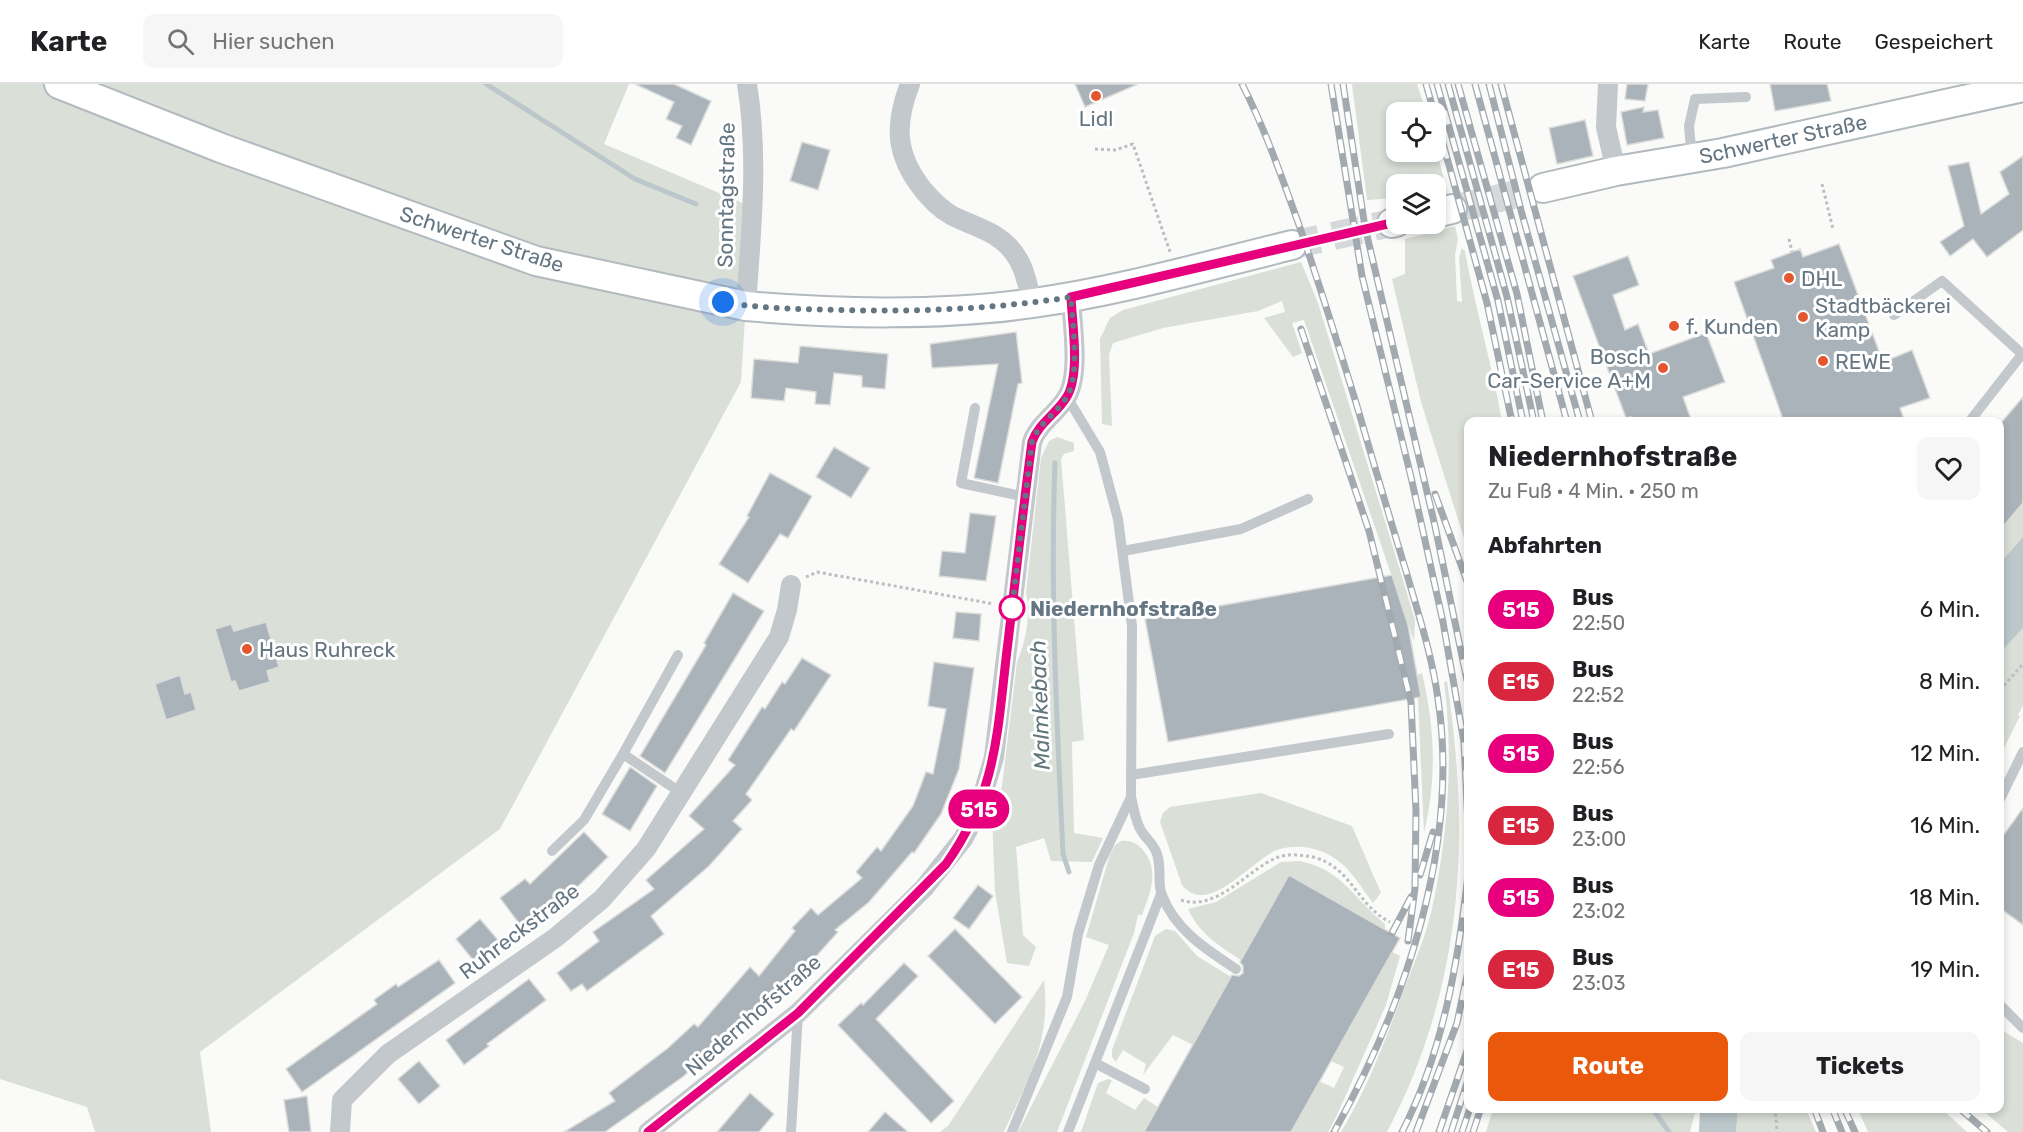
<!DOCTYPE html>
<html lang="de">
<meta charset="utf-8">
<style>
body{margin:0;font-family:Rubik,sans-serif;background:#f6f6f6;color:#202124;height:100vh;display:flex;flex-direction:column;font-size:22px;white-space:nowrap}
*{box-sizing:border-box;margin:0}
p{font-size:20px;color:#757577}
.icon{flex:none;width:33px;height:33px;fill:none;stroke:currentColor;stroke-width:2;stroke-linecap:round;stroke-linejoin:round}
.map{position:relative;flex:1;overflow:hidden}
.details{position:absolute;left:1464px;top:333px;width:540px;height:696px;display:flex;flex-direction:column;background:#fff;border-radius:12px;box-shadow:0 3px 9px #0003}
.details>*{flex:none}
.badge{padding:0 12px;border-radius:20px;font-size:21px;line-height:39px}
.controls{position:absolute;left:1386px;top:18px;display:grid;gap:12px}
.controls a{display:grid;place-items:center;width:60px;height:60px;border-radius:12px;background:#fff;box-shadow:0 3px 9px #0003;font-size:30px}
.you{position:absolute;width:30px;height:30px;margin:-15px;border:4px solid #fff;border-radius:50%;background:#1a73e8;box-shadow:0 0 0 9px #1a73e833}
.map>.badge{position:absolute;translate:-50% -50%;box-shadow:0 0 0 3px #fff}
h2{padding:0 24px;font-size:22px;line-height:54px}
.round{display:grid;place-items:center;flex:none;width:63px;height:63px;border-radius:12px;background:#f6f6f6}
.overview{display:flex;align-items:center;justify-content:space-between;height:102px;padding:0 24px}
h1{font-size:28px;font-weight:700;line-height:45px}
.cta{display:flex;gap:12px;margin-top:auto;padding:12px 24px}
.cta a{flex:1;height:69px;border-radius:12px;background:#ea580c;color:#fff;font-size:24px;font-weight:700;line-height:69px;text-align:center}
.cta a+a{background:#f6f6f6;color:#202124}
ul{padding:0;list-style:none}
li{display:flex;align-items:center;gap:18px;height:72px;padding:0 24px}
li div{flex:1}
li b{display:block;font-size:22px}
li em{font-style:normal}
li .badge{min-width:66px;font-weight:700;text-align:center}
header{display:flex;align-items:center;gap:36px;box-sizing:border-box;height:84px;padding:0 30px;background:#fff;border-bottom:2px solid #e0e0e0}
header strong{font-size:28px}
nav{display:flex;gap:33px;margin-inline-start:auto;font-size:21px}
.search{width:420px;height:54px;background:#f6f6f6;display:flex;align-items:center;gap:15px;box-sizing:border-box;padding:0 21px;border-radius:12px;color:#757577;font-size:22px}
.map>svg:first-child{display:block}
</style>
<header>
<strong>Karte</strong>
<div class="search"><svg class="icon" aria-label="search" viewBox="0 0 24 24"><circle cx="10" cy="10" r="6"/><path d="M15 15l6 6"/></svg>Hier suchen</div>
<nav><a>Karte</a><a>Route</a><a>Gespeichert</a></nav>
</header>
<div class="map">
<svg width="2023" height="1048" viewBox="0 0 2023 1048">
<rect width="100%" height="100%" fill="#fafaf8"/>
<g fill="#dadfd7">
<path d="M0,0H629L604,60L752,123L741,298L500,745L200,968L211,1048H95L87,1023L0,995Z"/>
<path d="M1352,0H1417L1426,28H1396V68H1436V63L1447,109L1436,110V100H1396V114L1367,116Z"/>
<path d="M1455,142L1458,155L1455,171L1457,217L1462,218L1459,173L1462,164L1465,167C1475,224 1492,280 1502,337L1468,338V467L1421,318L1392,195L1405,190V155Z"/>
<path d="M1301,178L1318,219L1403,496L1415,536L1414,557L1304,236L1292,239L1302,269L1293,273L1264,234L1285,228L1282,217L1258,227L1163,244L1113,259L1109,271L1112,342L1102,340L1100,255L1110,234L1123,226Z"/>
<path d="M1057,353L1074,359V367L1064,370L1061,375L1084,656L1072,658L1074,749L1103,754L1092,778L1051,777L1044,754L1016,763L1023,851L1036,863L1029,882L1007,879L995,808L992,731L1002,702L1017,578C1026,557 1031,530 1026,508L1041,374L1049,357Z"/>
<path d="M2023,419V453L2000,479V447Z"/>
<path d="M2023,544V621L2018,631L2020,632L2000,672V569Z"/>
<path d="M1422,589C1435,645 1437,693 1424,749L1417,591Z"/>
<path d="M1447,597C1471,756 1463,903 1387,1048H1341C1365,1008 1383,963 1399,919C1409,890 1424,859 1431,829C1448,754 1454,675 1444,598Z"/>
<path d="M1261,709L1352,742L1381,809L1373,819C1363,806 1353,789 1341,779C1325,765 1301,759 1280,765C1254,772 1209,835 1182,801L1160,738L1163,729L1170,723Z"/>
<path d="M1121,757C1130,756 1137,759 1143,766C1160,787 1150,809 1142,831H1138L1134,849L1057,1048H1018L1085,917L1109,861L1086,853L1110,770L1115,761Z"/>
<path d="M1299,777C1342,785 1353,814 1385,840V846L1289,791L1241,876C1219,862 1199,849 1188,825L1216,818L1281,778Z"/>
<path d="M1166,845L1175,847L1197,872L1231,893L1193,961L1173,951L1143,991L1146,980L1123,966L1116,978L1112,973V966L1155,852Z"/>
<path d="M1392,868L1400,872L1386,921L1337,1031L1328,1048H1291L1319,997L1334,1004L1344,983L1331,977Z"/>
<path d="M1044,896C1051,959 1029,993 1004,1048H940L948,1042Z"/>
<path d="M2000,945L2023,959V1048H2008L1981,1025L2000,1024Z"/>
<path d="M1108,995L1112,996L1106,1009L1135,1026L1144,1014L1158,1023L1144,1048H1081L1098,999Z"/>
<path d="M1493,1025L1494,1024L1696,1025L1690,1048H1486Z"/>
<path d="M1738,1025H1806L1816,1048H1736Z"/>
<path d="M1858,1025H1942L1967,1048H1868Z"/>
</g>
<g fill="#bbc7cb">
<path d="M2023,453V544L2000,569V479Z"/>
<path d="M1700,1025H1738L1736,1048H1699Z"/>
</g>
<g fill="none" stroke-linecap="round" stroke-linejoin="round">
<g stroke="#bbc7cb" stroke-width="5">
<path d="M486,0L635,95L696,120"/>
<path d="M1055,379C1050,510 1057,639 1063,770L1069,788"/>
<path d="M1652,1024L1669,1048"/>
</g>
</g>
<g fill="#aab3b9" stroke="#dcdcda" stroke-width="1.5">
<path d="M635,0H674L711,17L691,61L676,54L682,42L666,35L674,18Z"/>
<path d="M1075,0H1138L1085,23Z"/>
<path d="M1627,0H1648L1645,17L1625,15Z"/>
<path d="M1770,0H1827L1831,17L1775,27Z"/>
<path d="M1644,23L1643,28L1658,26L1664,54L1627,61L1621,28Z"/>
<path d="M1585,36L1593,72L1557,80L1549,44Z"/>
<path d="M802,58L830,66L818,106L790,97Z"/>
<path d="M2023,72V146L1987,173L1973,155L1950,172L1940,158L1964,142L1948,82L1969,78L1981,130L2009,110L2000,88Z"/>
<path d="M1839,160L1883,278L1912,266L1930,314L1900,324L1905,338H1784L1734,198L1774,184L1771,176L1792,168L1800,165L1803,173Z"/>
<path d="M1628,172L1639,201L1613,211L1625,246L1638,240L1649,270L1706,249L1725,298L1683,313L1692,338H1632L1631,333L1626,334L1573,192Z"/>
<path d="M1016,248L1022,299L1018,300L998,399L974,394L998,280L932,284L930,260Z"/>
<path d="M800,262L888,270L885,305L862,303V292L834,289L830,321L815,320L816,308L786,304L784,317L751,314L754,275L798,279Z"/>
<path d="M2023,313V419L2000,446V340Z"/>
<path d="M834,363L870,384L851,414L816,393Z"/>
<path d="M770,389L812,412L788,454L780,450L748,499L719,480L749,433L747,432Z"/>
<path d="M970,429L996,432L986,497L939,492L942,467L965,469Z"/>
<path d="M1392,491L1408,541L1421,613L1168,658L1145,535Z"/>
<path d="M733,509L764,527L665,689L640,672L706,561L704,559Z"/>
<path d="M956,528L981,530L979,557L953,554Z"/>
<path d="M266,538L279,583L267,587L270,598L239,607L235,597L231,598L215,545L231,540L234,547Z"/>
<path d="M802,574L831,591L794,647L791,645L746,710L752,716L733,737L742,745L709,782L651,832L664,850L587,907L582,900L571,907L557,889L599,857L593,848L654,805L646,796L704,745L689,732L735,681L728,676L762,623L765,625L782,598L785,600Z"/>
<path d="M934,578L974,584L959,685L941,730L914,769L912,768L869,818L835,846L838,848L793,898L788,894L728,958L724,954L684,992L605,1048H564L615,1017L609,1009L668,964L694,940L698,943L750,883L759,892L795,847L792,844L811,824L818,831L862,794L856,788L877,763L881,767L913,722L926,688L933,690L946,625L928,622Z"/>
<path d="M180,591L185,610L191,608L196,626L166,636L155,600Z"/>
<path d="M630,683L657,702L630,747L602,730Z"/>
<path d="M2023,724V841L2000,824V756Z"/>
<path d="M584,748L608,773L568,812L565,809L521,842L500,814L525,795L530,800Z"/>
<path d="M1289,791L1400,854L1331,977L1291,1048H1144L1232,891L1239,892L1243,889V882L1240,878Z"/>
<path d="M978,801L993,812L969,845L953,834Z"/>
<path d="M480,835L503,862L478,882L456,855Z"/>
<path d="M955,845L1022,913L995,940L928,872Z"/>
<path d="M439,876L455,899L302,1008L286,985L377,920L374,916L396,900L398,903Z"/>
<path d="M904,879L918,892L876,935L954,1017L931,1039L838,941L861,919L863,921Z"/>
<path d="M529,895L546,916L487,960L489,962L464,981L446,956Z"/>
<path d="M419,977L440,1002L419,1020L398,995Z"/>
<path d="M750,1009L774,1030L759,1048H717Z"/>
<path d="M307,1012L311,1048H289L284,1016Z"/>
<path d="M885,1028L908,1048H868Z"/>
</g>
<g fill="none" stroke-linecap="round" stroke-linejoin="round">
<g stroke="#d5d9db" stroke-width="28" stroke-dasharray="28 14" stroke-linecap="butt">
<path d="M1452,125L1543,104"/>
<path d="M1292,161L1392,139"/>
</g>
<g stroke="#b3babf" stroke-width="32">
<g id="secondary">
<path d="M59,0L221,64L536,177L746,222C836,230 943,232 1033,219C1120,207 1206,182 1292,161"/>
<path d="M1543,104L1616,87L1723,69L2023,3"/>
<path d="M1436,129L1452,125"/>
<path d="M1392,139L1396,138"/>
</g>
</g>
<g stroke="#bbbfc2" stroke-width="3" stroke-dasharray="3 3" stroke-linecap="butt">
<path d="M1095,65L1115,66L1133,60L1170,168"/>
<path d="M1822,100L1833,145"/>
<path d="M1789,155L1792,168"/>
<path d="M806,493L817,488L994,520"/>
<path d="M2000,606L2023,580"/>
<path d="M1181,816C1217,828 1247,786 1276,774C1287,769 1301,771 1313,773C1352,783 1357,822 1390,838"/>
<path d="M1775,1024L1777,1048"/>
</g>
<g stroke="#c3c8cc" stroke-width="10">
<path d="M1692,74L1689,42L1695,15L1746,13"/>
<path d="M1894,231L1942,197L2021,269"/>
<path d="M1067,313L1100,368L1118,435L1132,542L1131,713C1134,724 1135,738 1142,748C1147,756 1154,760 1157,770C1162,784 1157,801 1162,811C1175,846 1207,866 1236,885"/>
<path d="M975,324L961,399L1026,413"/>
<path d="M1969,338L2023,269"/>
<path d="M1123,467L1241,445L1308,415"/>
<path d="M623,670L678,571"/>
<path d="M1131,691L1389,650"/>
<path d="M2000,715L2023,668"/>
<path d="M552,767L584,736L623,670L683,710"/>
<path d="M2000,921L2023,944"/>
<path d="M1095,979L1145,1005"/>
<path d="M791,1048L798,929"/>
<path d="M1012,1048L1067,913L1078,850L1099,781L1131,713"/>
<path d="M1068,1048L1161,810"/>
</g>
<g stroke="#c3c8cc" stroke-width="20">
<path d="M910,0C894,41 895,71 924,107C932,116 940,125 951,131C970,141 992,146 1007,161C1024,177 1027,198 1032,219"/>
<path d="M1608,0L1606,43L1616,87"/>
<path d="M746,222C751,149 759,73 747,0"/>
<path d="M340,1048L342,1016L388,970L555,854L602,815L646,765L779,553L787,526L791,501"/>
<path d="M648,1048L798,929L924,804L963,755L978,727L994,673L1032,358C1038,340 1056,330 1066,314C1081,292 1072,240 1071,213"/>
</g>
<use href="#secondary" stroke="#fff" stroke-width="28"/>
<g stroke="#a2aab0" stroke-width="7">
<g id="rail">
<path d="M1242,0C1265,45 1281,91 1298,138C1319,199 1338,260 1357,322C1373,377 1389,432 1406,487C1418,529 1432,571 1438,615C1460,762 1405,921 1334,1048"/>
<path d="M1331,0L1362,192L1411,393L1443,538L1464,658L1468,741"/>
<path d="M1343,0L1365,143L1435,442L1468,601"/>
<path d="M1426,0L1434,28"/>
<path d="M1437,0L1498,217L1523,338"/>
<path d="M1448,0L1507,213L1534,338"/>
<path d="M1458,0L1517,210L1543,338"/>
<path d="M1475,0L1567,338"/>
<path d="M1489,0L1522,130L1580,338"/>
<path d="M1501,0L1592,338"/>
<path d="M1436,34L1487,219L1512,338"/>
<path d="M1301,245L1369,447L1411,618L1416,727L1415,804L1408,857"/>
<path d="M1435,410L1468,500"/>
<path d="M1420,791L1433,748"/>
<path d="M1392,849L1411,813"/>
<path d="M1814,1024L1823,1048"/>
<path d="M1832,1024L1842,1048"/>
<path d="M1844,1024L1855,1048"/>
<path d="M1959,1024L1987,1048"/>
<path d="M1402,1048C1443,968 1458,879 1468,791"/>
<path d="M1416,1048L1457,939L1468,887"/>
<path d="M1439,1048L1468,964"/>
<path d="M1451,1048L1468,996"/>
<path d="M1462,1048L1470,1024"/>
<path d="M1473,1048L1481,1024"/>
</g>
</g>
<use href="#rail" stroke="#fff" stroke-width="4.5" stroke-dasharray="14" stroke-linecap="butt"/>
</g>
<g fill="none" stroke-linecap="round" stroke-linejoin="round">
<g stroke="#fff" stroke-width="14">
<path id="line" d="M648,1048L798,929L946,780C999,705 997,645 1008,558C1016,491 1023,424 1032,358C1038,340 1056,330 1066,314C1081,292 1072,239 1071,213L1396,138"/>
</g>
<use href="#line" stroke="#e6007e" stroke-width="9"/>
<path stroke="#657683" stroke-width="6" stroke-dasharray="0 10.8" d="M723,218C762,225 802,225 842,226C919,228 995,225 1071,213C1072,239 1081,292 1066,314C1056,330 1038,340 1032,358L1012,524"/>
</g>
<g fill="#e4572e" stroke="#fff" stroke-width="2">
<circle cx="1096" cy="12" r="6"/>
<circle cx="1789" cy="194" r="6"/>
<circle cx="1803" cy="233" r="6"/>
<circle cx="1674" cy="242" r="6"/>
<circle cx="1823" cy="277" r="6"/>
<circle cx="1663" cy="284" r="6"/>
<circle cx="247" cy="565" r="6"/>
</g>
<circle fill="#fff" stroke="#e6007e" stroke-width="3" cx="1012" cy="524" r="12"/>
<g text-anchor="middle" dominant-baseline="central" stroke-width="6" stroke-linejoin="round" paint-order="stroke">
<g font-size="21" fill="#657683" stroke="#fff" text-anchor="start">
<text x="1096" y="34" text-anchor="middle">Lidl</text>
<text x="1801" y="194">DHL</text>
<text x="1815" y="221">Stadtbäckerei<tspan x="1815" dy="24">Kamp</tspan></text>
<text x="1686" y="242">f. Kunden</text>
<text x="1651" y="272" text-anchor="end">Bosch<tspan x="1651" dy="24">Car-Service A+M</tspan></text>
<text x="1835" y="277">REWE</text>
<text x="259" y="565">Haus Ruhreck</text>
</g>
<g font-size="21" fill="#657683" stroke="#fff">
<text transform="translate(1783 55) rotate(-12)">Schwerter Straße</text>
<text transform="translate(726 111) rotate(-89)">Sonntagstraße</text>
<text transform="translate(482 155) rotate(18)">Schwerter Straße</text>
<text transform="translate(519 847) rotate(-37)">Ruhreckstraße</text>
<text transform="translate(753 931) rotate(-41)">Niedernhofstraße</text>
</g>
<g font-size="21" font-weight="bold" fill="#657683" stroke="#fff" text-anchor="start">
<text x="1030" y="524">Niedernhofstraße</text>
</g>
<g font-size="22" font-style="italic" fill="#60757c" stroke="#fff">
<text transform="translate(1040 621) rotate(-92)">Malmkebach</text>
</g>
</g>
</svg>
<div class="controls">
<a><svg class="icon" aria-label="locate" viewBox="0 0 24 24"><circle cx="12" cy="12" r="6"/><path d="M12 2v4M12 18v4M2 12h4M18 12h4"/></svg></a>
<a><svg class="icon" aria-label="layers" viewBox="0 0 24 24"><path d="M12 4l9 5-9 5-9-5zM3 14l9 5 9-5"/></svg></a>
</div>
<div class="you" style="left:723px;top:218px"></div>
<b class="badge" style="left:979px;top:725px;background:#e6007e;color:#fff">515</b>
<section class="details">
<div class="overview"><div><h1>Niedernhofstraße</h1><p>Zu Fuß · 4 Min. · 250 m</p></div><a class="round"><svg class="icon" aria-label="heart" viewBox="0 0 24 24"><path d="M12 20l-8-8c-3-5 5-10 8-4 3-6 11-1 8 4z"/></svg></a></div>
<h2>Abfahrten</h2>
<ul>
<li><span class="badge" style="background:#e6007e;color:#fff">515</span><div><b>Bus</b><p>22:50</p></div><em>6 Min.</em></li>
<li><span class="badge" style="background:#d7263d;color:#fff">E15</span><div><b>Bus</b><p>22:52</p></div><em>8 Min.</em></li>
<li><span class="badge" style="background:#e6007e;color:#fff">515</span><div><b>Bus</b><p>22:56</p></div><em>12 Min.</em></li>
<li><span class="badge" style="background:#d7263d;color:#fff">E15</span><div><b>Bus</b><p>23:00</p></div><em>16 Min.</em></li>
<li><span class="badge" style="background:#e6007e;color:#fff">515</span><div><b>Bus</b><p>23:02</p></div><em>18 Min.</em></li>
<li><span class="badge" style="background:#d7263d;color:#fff">E15</span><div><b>Bus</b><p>23:03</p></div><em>19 Min.</em></li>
</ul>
<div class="cta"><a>Route</a><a>Tickets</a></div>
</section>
</div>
